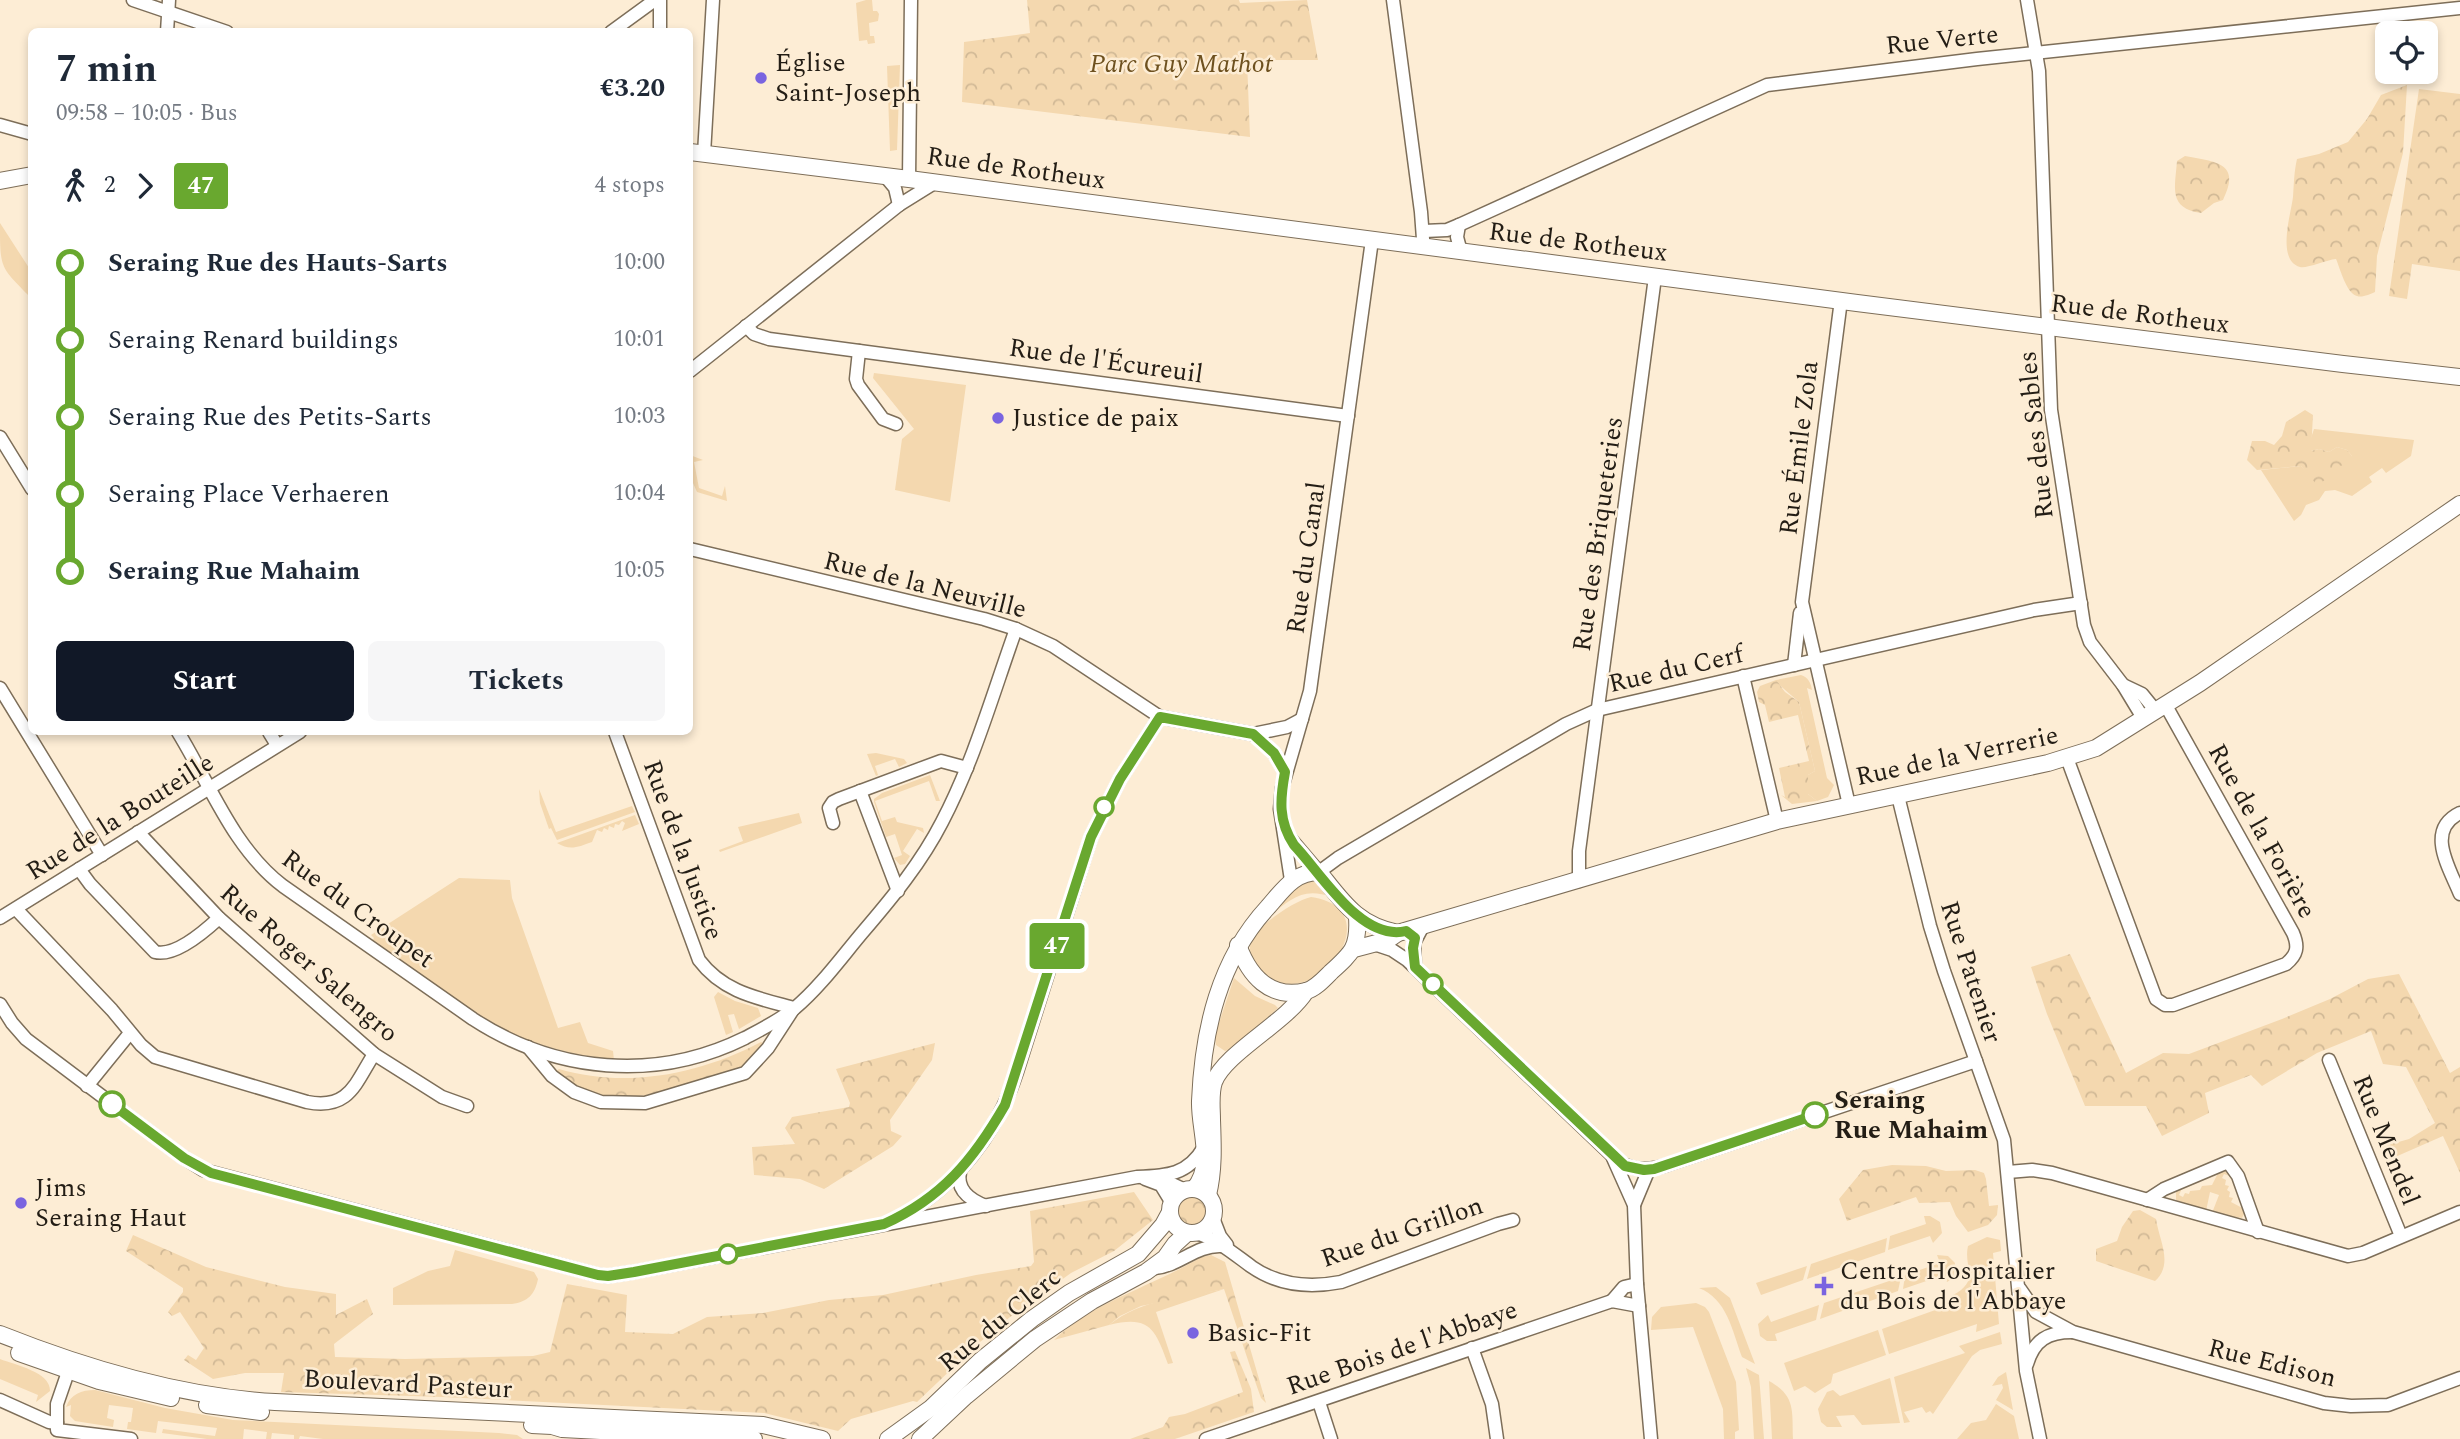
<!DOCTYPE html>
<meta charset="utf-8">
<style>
body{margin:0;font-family:Spectral,serif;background:#f6f6f7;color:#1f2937;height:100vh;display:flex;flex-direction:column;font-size:26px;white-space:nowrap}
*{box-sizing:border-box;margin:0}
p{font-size:23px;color:#747a83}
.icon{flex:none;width:38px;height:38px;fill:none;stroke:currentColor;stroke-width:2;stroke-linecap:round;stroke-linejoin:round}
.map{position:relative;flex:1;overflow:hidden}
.drawer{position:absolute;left:28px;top:28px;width:665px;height:707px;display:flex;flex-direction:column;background:#fff;border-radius:10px;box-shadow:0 4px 10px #0003}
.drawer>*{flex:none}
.badge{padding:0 14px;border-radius:5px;font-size:24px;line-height:46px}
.buttons{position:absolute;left:2375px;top:21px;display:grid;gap:14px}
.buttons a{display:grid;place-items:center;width:63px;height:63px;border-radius:10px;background:#fff;box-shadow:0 4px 10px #0003;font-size:35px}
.map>.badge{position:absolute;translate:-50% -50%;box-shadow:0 0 0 4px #fff}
.legs{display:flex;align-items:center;gap:10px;height:77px;padding:0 28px;font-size:23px}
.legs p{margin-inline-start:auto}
.overview{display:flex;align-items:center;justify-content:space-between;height:119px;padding:0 28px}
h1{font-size:38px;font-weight:700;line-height:52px}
.action{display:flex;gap:14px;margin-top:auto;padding:14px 28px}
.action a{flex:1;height:80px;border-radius:10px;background:#111827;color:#fff;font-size:28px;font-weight:700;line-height:80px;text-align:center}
.action a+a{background:#f6f6f7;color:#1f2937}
ul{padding:0 28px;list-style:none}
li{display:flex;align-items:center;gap:24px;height:77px;font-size:26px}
li i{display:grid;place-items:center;width:10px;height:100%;margin:0 9px;background:currentColor}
li i::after{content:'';width:18px;height:18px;margin:-9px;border:5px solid;border-radius:50%;background:#fff}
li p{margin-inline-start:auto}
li:first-child i{background:linear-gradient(#0000 50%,currentColor 0)}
li:last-child i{background:linear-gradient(currentColor 50%,#0000 0)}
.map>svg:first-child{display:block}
</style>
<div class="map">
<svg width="2460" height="1439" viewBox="0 0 2460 1439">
<defs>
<pattern id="forest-crowns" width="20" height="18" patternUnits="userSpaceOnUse" patternTransform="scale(1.75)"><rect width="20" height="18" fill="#f4d8af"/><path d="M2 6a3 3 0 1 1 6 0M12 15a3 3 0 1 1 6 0" fill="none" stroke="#d1b996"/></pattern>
</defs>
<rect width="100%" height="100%" fill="#fdedd5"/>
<g fill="#f4d8af">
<path d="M866,0H872L873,11H877L879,14L878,21L869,23L870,36H874L875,43L868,44L867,40L859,41L856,3Z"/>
<path d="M900,65L897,150L890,151L887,66Z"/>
<path d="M0,223L31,271V298C0,266 0,270 0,223Z"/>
<path d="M874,373L966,385L950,502L895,490L902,439L914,429L873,378Z"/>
<path d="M2314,429L2414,440L2411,456L2386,473L2382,468L2369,477L2372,482L2352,496L2335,490L2325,491L2319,500L2306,505L2301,515L2294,521L2261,470L2301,466L2308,473L2337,466L2352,456L2347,450L2337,447L2329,452L2319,449L2311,451V438Z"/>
<path d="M690,455L703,460L694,462L699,488L722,496L725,486L727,501L697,492L693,483Z"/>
<path d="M1801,675C1808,677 1811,683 1812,690L1807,688L1827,778L1834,785L1828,797L1817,801L1808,794V775L1815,771L1799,702L1776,682V680Z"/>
<path d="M876,753L904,759L907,763L899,767L895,759L875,766L878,775L876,776L867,754Z"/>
<path d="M930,775L940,801H936L929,781L875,801L882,821L895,817L897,822L923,828L924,833L917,829L903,851L910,856L905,864L900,865L894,858L902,855L895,834L886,837L874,802V799L882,793Z"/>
<path d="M539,789L556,832L632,806L635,812L557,840L551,828L549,829L540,803Z"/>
<path d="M799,813L802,823L720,852L719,850L743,841L738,827Z"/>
<path d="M635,815L639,824L622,831L625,823L622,821L619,825L615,824L614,828L609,826L608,830L604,828L602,832L597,830L592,842C578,847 570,851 557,843Z"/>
<path d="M459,878L510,880L512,898L558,1028L580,1022L588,1043L613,1051L614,1060C571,1055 534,1045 495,1026L372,941L374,938L371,935Z"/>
<path d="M1310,880L1321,884L1332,897C1301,886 1289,901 1266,919L1292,886Z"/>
<path d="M1311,897C1386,908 1328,998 1279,982C1270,979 1263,973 1258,966C1252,959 1248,951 1251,941C1258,925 1294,901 1311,897Z"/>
<path d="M1234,978L1255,996L1275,1005L1278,1008L1232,1049L1225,1051L1216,1045L1215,1035Z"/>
<path d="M718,992L735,1001L758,1008L761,1016L739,1029L734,1014L728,1015L733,1032L726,1035L714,997Z"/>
<path d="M2225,1170L2233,1177L2224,1174L2222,1178L2226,1180L2225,1185L2229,1186L2227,1190L2230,1192L2229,1197L2233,1198L2231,1202L2246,1210L2242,1218L2212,1213L2219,1195L2210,1192L2206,1211L2176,1200V1190L2183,1186L2179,1195L2183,1197L2185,1193L2189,1194L2190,1191L2200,1190L2202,1186L2212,1185L2219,1171Z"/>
<path d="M1924,1216H1930L1940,1222L1942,1233L1933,1243L1930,1236L1888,1250L1890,1236L1926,1224Z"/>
<path d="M1987,1237L2000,1240L2001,1251L1993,1253L1999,1324L1976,1332L1977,1324L1889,1354L1882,1329L1955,1303L1953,1295C1981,1280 1963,1267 1968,1246Z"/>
<path d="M1887,1238L1885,1252L1807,1279L1811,1264Z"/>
<path d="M455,1250L534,1272L538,1279C535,1294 528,1302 512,1304L393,1305V1288L428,1271L450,1266Z"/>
<path d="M1937,1255L1948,1256L1955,1263L1953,1278L1947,1282L1944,1275L1903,1289L1905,1275L1940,1263Z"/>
<path d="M1807,1266L1803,1280L1761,1295L1756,1283Z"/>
<path d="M1901,1277L1898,1291L1820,1319L1824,1303Z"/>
<path d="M1716,1287L1730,1298L1755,1364L1742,1357C1732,1330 1727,1299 1699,1288Z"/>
<path d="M1224,1289L1156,1312L1173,1363L1168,1364C1155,1329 1150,1315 1109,1325C1141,1299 1184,1297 1224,1289Z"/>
<path d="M1696,1303L1705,1307L1709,1312L1736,1382L1739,1430L1735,1432V1439H1724L1723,1409L1693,1327L1651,1330L1652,1317L1661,1307Z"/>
<path d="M1819,1305L1816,1320L1775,1334L1777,1341H1767L1760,1336L1758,1324L1768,1315L1771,1322Z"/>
<path d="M1878,1330L1886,1355L1833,1374L1831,1383L1815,1393L1805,1386L1794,1391L1784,1363Z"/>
<path d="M2000,1332L2002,1344L1980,1350L1972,1356L1933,1414L1930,1411L1926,1413L1922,1407L1904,1412L1910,1422L1904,1423L1894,1377L1965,1353L1959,1346Z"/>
<path d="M0,1359C15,1365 51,1372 50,1391L36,1402L38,1395L0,1379Z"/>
<path d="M1746,1368L1759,1375L1764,1439H1754L1751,1387Z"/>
<path d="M2006,1372L2013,1410L1996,1400L2003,1388L2002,1384L1992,1386L1998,1377Z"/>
<path d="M1890,1378L1900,1423L1862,1425L1854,1415L1836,1416L1842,1427H1827L1821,1422L1818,1409L1827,1392L1833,1390L1840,1396Z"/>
<path d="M1769,1381C1796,1396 1792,1411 1793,1439H1772Z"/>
<path d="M95,1390L165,1408L233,1420L499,1433L517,1435L523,1439H323L300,1436L299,1439H294V1435L272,1433L271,1439H266L267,1432L244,1429L243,1439H207L162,1433L163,1429L215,1436L217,1428L158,1421L156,1433L127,1429L128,1422H131L133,1408L109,1405L107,1418L114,1420L113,1427L75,1421L70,1416L71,1405L66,1407C71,1394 81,1390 95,1390Z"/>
<path d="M1996,1404L2014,1416L2019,1439H1957L1971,1423L1986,1420Z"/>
</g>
<g fill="url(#forest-crowns)">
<path d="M1027,0H1239L1240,3L1307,0L1318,60H1247L1250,137L962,102L964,42L1030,33Z"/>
<path d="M2407,85L2403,153L2377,256L2375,292C2370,294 2362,298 2357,296C2346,293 2340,268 2336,259C2326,260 2306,269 2300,267C2276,260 2291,214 2293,197C2294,183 2294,172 2297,159L2319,154L2348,142L2367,119L2381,95Z"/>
<path d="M2419,89L2460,94V271L2412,264L2407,299L2389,296Z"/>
<path d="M2185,156C2215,162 2242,162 2223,200L2214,203L2201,213C2168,208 2175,188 2177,161Z"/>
<path d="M2305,410L2313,415L2311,451L2319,449L2329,452L2337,447L2347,450L2352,456L2349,465L2337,466L2333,475L2317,485L2301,466L2257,470L2247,460L2252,441H2265L2274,445L2282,436L2286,422Z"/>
<path d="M1776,680L1785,692L1799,702L1815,771L1808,775V794L1817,801L1792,804L1781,795L1785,797L1779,768L1809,761L1798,715L1769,722L1765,705L1759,702L1757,692L1760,686Z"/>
<path d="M2070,954L2126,1073L2163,1053L2189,1054L2282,1019L2330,999L2368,979L2399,974L2450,1073L2460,1067V1173L2443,1136L2386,1161L2381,1147L2409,1139L2435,1123L2406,1067L2383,1064L2371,1031L2317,1053L2262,1086L2251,1075L2205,1093L2209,1113L2162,1136L2146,1106H2085L2047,1014L2031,967Z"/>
<path d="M761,1042L763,1043L748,1063L737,1070C681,1086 606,1121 556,1071L559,1069C627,1089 700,1074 761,1042Z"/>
<path d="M935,1043L932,1060L890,1120L891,1131L902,1136L893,1146L824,1189L800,1179L754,1175L752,1147L795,1144L785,1128L792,1117L849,1107L850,1103L836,1069Z"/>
<path d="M1892,1165L1926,1166L1946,1171L1975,1170L1984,1173L1986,1179L1989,1206L1998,1205L1997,1215L1988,1225L1968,1232L1956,1216L1950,1202L1919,1203L1916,1197L1847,1221L1839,1199L1863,1170Z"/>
<path d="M1134,1192L1153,1220L1114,1251L1071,1273L1010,1317L979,1343L917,1402L913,1401L851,1419L838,1431L764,1413L443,1397L281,1392L284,1373H245L213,1379L184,1360L188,1355L196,1360L204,1348L180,1312L172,1316L168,1312L183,1292V1288L126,1251L133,1235L206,1267L285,1287L336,1294V1315L367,1299L373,1314L334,1344L335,1357L405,1359L533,1356L550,1352L567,1284L627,1295L625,1332L673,1334L707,1317L763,1313L829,1300L883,1295L976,1275L1031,1266L1034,1262L1030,1211Z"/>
<circle cx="1193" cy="1212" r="17"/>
<path d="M2140,1210L2156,1219C2159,1240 2174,1264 2155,1281L2096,1261V1249L2117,1241L2122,1227L2133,1211Z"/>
<path d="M1211,1255L1225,1262L1266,1403L1261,1398L1256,1384L1224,1289L1141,1306L1120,1316L1109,1325L1054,1340C1094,1301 1154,1286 1201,1257Z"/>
<path d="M1235,1351L1251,1389L1254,1412L1175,1439H1130L1163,1427L1169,1417L1185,1414L1243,1392L1230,1352Z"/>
</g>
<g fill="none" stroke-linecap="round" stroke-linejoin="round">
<g stroke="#7d6e59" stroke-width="15">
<g id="minor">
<path d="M133,0L227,32"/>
<path d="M1393,0L1421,212L1423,239"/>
<path d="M2027,0L2039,71L2051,410L2084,625L2090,642L2123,685L2143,718"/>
<path d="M167,32L169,0"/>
<path d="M611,32L655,0"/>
<path d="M660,32V0"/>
<path d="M0,125L32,134"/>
<path d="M704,154L713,0"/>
<path d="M885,176L895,188L899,205"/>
<path d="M909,179L911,0"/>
<path d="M1459,225L1457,237L1461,252"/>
<path d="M1424,231L1447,230L1459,225L1767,85L1977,59L2460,8"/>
<path d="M1841,300L1802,602L1849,805"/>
<path d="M746,326L754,334L769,339L1348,416"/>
<path d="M859,351L856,379L858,385L883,419L896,424"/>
<path d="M690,371L899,205L936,182"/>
<path d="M0,437L32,489"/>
<path d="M690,549L984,619L1016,629L1053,646L1160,717L1253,734L1287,727L1302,719"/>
<path d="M1794,665L1800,613"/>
<path d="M1743,676L1777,821"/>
<path d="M2123,685L2142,694L2155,710"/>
<path d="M0,688L102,855"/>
<path d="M178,732C210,784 233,848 283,886L473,1019C556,1073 656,1082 745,1038C762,1029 780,1020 795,1008C820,987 841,958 862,933C892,898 921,863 942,822C974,761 993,693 1016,629"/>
<path d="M269,732L277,745"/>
<path d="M1253,734L1274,753L1285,772"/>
<path d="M2067,758L2156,999L2165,1005H2173L2286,964C2297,955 2299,947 2293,933L2165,704"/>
<path d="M860,791L898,891"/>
<path d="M1898,796L1930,926L1944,971L2004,1140L2026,1371L2040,1439"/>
<path d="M2460,813C2425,830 2449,867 2460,894"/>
<path d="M833,823L829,808L833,802L839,799L941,761L967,768"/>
<path d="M138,832L219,918L374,1054L442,1097L467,1106"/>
<path d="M1285,832L1319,872L1338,858L1566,724L1597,710L2034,610L2081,603"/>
<path d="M79,869L90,884L155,952C175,957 205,931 219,918"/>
<path d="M1291,880L1280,809L1282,788L1310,691L1372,240"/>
<path d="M1579,881V851L1655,277"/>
<path d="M16,909L112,1010L141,1045L155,1057L307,1102C349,1110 355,1084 374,1054"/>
<path d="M0,918L300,732"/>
<path d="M1374,944L1392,950L1407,960L1618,1161C1635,1172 1650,1170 1667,1165L1976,1061"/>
<path d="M1415,967L1414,943L1423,926"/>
<path d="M0,1004L12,1023L26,1039L184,1158L203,1170L598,1275L608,1276L634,1272L1137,1177C1167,1176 1188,1175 1204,1147"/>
<path d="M528,1047L552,1076L574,1092L601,1102L645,1103L745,1073L768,1048L794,1008C757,998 723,992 699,960L615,732"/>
<path d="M2329,1060L2401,1236"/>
<path d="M87,1086L130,1033"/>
<path d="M1613,1158L1634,1205L1637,1284L1651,1439"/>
<path d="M960,1172C956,1190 970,1200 986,1206"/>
<path d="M2008,1172L2032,1170L2052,1173L2348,1256L2363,1253L2460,1212"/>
<path d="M1157,1177L1185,1190"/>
<path d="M1145,1179L1161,1185L1172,1203"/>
<path d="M2147,1200L2164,1189L2228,1162L2238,1176L2258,1232"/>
<path d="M1634,1205L1649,1169"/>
<path d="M899,1217C956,1187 997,1133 1017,1072L1091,837L1120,779L1160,717"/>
<path d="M1213,1218L1220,1236L1227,1245"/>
<path d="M1196,1233C1217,1239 1234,1254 1252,1267C1278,1285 1310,1288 1341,1282L1498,1224L1513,1220"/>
<path d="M1155,1268C1179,1266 1196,1245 1221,1246"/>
<path d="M2020,1289L2036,1312L2073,1332L2324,1403L2351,1406L2388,1405L2460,1378"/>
<path d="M1612,1301L1624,1287L1637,1284"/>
<path d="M1472,1348L1492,1404L1497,1439"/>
<path d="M2027,1364C2034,1340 2048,1332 2072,1332"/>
<path d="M68,1372L57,1404V1430L131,1439"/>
<path d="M0,1400L49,1422L57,1423"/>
<path d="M1319,1402L1331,1439"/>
<path d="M1206,1439L1612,1301L1639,1306"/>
</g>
</g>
<g stroke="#7d6e59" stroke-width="18">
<g id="tertiary">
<path d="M690,152L909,179L1857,303L2343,364L2460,377"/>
<path d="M0,181L32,175"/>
<path d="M1238,945C1249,975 1269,1000 1306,991C1315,989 1324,979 1331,972C1352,953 1359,947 1357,917"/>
<path d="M1354,949L1388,940L1398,933L1777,821L2048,763L2096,748L2200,683L2460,504"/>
<circle cx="1192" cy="1211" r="22"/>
<path d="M1194,1189C1215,1165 1199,1130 1200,1101C1203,1030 1219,960 1268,907C1283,890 1294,872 1319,872C1343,902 1357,925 1398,933"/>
<path d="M1208,1195C1214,1170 1213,1146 1212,1120C1212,1108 1210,1094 1214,1082C1225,1053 1287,1022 1306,991"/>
<path d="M0,1334C88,1369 181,1397 275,1402L763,1425L822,1439"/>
<path d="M19,1353L99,1381L171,1398"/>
<path d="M207,1405L261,1412"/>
<path d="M532,1425L552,1426L562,1429L754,1439"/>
<path d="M888,1439L931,1408L980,1361L1032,1319L1069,1293L1138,1254L1163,1225L1170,1212"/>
<path d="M920,1439L966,1396L1035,1339L1092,1301L1146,1272L1165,1258L1175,1244L1187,1233"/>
</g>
</g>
<use href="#minor" stroke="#fff" stroke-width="12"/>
<use href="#tertiary" stroke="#fff" stroke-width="16"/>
</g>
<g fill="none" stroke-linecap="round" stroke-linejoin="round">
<g stroke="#fff" stroke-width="16">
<path id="line-1" d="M112,1104L184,1158L211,1173L598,1275L608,1276L634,1272L884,1224C942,1198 974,1159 1005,1105L1091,837L1120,779L1160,717L1253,734L1274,753L1285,772C1280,799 1278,821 1294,845C1321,873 1361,942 1406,931L1415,938L1413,948L1415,967L1625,1166L1644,1170L1654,1169L1815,1115"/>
</g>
<use href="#line-1" stroke="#69a82f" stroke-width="10"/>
</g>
<g fill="#7a64e0" stroke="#fdedd5" stroke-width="2.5">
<circle cx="761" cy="78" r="7"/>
<circle cx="998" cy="418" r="7"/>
<circle cx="21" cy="1203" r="7"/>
<path d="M1820.5 1275.5h7v7h7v7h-7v7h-7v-7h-7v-7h7z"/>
<circle cx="1193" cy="1333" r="7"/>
</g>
<g fill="#fff" stroke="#69a82f" stroke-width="3.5">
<circle cx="1104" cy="807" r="9"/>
<circle cx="1433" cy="984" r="9"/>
<circle cx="112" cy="1104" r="12"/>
<circle cx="1815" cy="1115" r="12"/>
<circle cx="728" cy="1254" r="9"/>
</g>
<g text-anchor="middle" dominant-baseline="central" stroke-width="5" stroke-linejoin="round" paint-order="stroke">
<g font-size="26" fill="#231d15" stroke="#fdedd5">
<text transform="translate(1942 40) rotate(-6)">Rue Verte</text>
<text transform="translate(1016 168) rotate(8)">Rue de Rotheux</text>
<text transform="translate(1578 242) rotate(7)">Rue de Rotheux</text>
<text transform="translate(2140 314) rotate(7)">Rue de Rotheux</text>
<text transform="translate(1106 361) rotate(8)">Rue de l'Écureuil</text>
<text transform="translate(2036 435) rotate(-96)">Rue des Sables</text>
<text transform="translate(1799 448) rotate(-83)">Rue Émile Zola</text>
<text transform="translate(1598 534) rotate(-82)">Rue des Briqueteries</text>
<text transform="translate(1306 558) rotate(-82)">Rue du Canal</text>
<text transform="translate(925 585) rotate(14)">Rue de la Neuville</text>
<text transform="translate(1676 669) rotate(-13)">Rue du Cerf</text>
<text transform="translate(1957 756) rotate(-12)">Rue de la Verrerie</text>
<text transform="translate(120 817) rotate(-32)">Rue de la Bouteille</text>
<text transform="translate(2262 831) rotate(61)">Rue de la Forière</text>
<text transform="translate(683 850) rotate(70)">Rue de la Justice</text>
<text transform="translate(358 909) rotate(36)">Rue du Croupet</text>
<text transform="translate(309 963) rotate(41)">Rue Roger Salengro</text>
<text transform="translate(1971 972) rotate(72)">Rue Patenier</text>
<text transform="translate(2386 1140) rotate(68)">Rue Mendel</text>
<text transform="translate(1402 1232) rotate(-19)">Rue du Grillon</text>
<text transform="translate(1000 1320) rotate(-39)">Rue du Clerc</text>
<text transform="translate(1402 1348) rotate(-19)">Rue Bois de l'Abbaye</text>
<text transform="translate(2272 1363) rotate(14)">Rue Edison</text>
<text transform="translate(408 1384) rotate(3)">Boulevard Pasteur</text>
</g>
<g font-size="26" fill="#231d15" stroke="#fdedd5" text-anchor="start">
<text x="775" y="63">Église<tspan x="775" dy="30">Saint-Joseph</tspan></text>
<text x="1012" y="418">Justice de paix</text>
<text x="35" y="1188">Jims<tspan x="35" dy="30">Seraing Haut</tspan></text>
<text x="1840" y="1271">Centre Hospitalier<tspan x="1840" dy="30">du Bois de l'Abbaye</tspan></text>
<text x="1207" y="1333">Basic-Fit</text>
</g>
<g font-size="26" font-style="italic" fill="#6e511f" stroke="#fdedd5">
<text x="1181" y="64">Parc Guy Mathot</text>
</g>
<g font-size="26" font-weight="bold" fill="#231d15" stroke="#fdedd5" text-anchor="start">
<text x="1834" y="1100">Seraing<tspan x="1834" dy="30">Rue Mahaim</tspan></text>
</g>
</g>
</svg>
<div class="buttons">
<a><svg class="icon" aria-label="locate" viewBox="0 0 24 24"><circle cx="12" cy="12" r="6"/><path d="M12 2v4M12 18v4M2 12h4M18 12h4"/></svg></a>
</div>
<b class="badge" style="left:1057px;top:946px;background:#69a82f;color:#fff">47</b>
<section class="drawer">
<div class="overview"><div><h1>7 min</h1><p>09:58 – 10:05 · Bus</p></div><b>€3.20</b></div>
<div class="legs"><svg class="icon" aria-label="walk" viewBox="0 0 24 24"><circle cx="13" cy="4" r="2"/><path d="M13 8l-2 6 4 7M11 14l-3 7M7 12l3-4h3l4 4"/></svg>2<svg class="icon" aria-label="forward" viewBox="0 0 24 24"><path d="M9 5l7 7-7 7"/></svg><b class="badge" style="background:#69a82f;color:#fff">47</b><p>4 stops</p></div>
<ul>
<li><i style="color:#69a82f"></i><b>Seraing Rue des Hauts-Sarts</b><p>10:00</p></li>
<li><i style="color:#69a82f"></i><span>Seraing Renard buildings</span><p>10:01</p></li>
<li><i style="color:#69a82f"></i><span>Seraing Rue des Petits-Sarts</span><p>10:03</p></li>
<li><i style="color:#69a82f"></i><span>Seraing Place Verhaeren</span><p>10:04</p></li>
<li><i style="color:#69a82f"></i><b>Seraing Rue Mahaim</b><p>10:05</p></li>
</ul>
<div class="action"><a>Start</a><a>Tickets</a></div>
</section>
</div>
